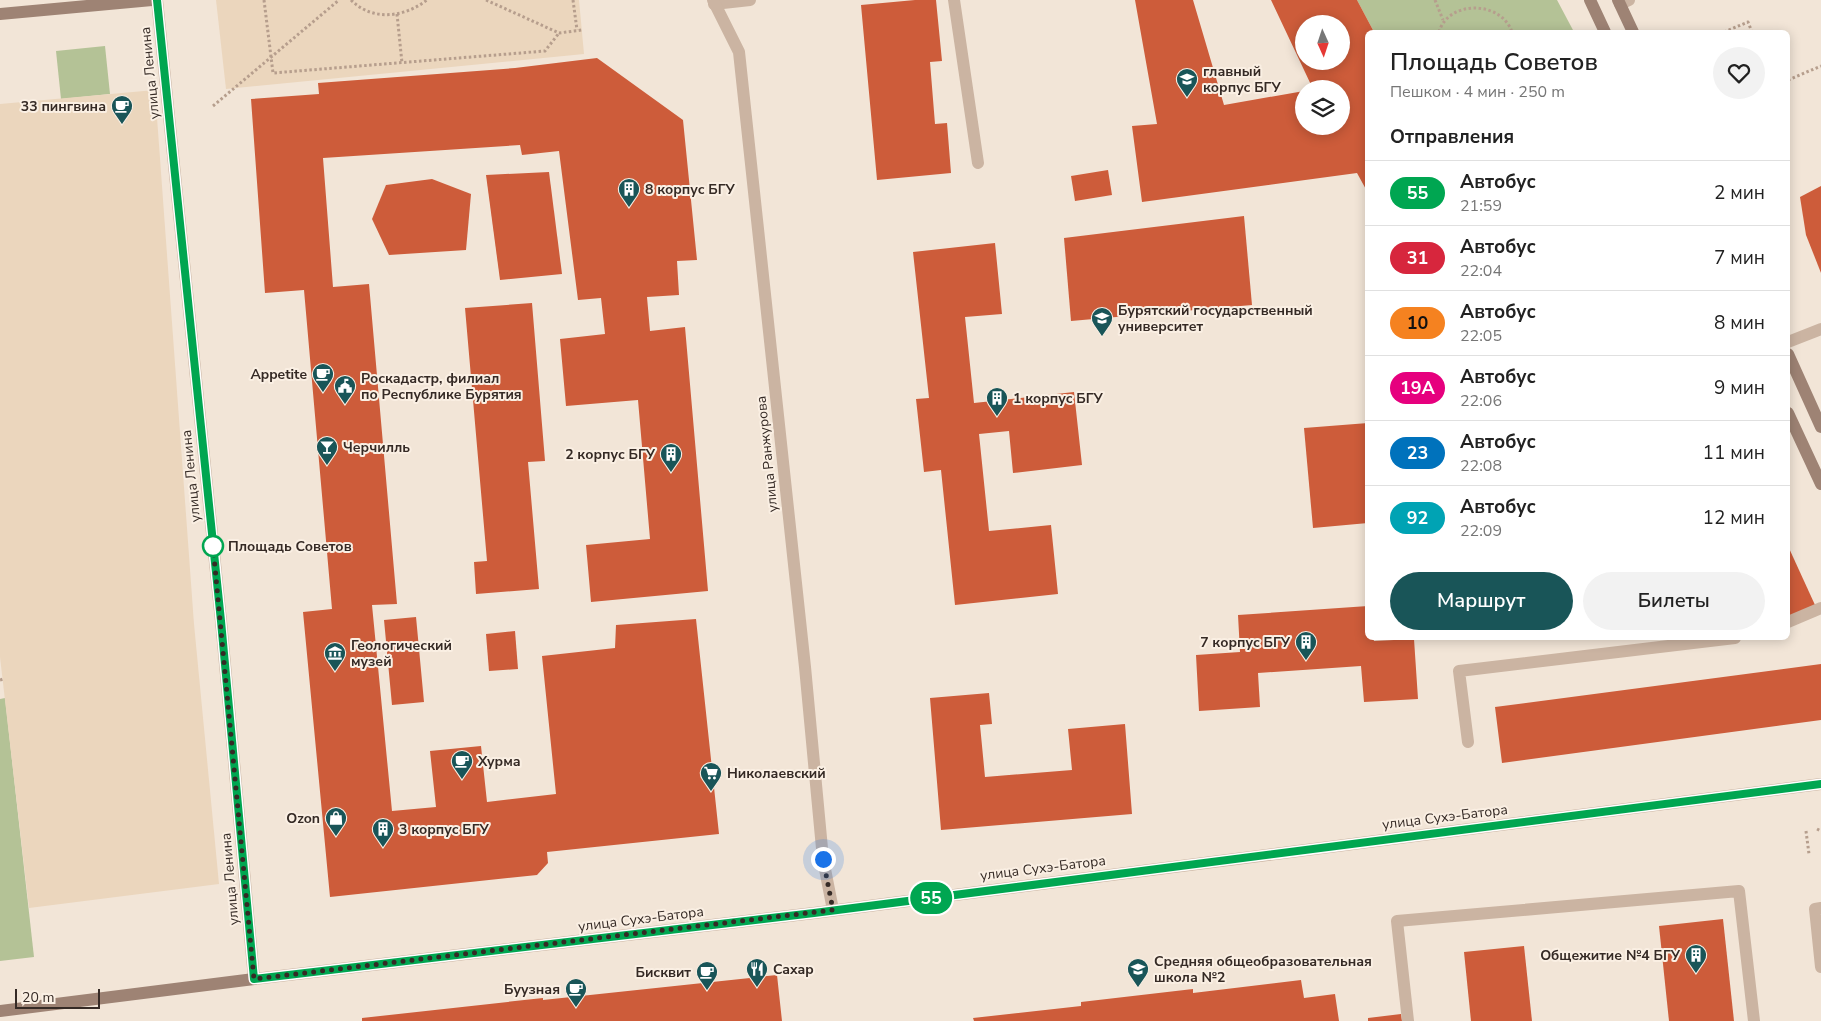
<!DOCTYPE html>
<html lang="ru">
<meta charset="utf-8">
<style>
body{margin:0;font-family:"Nunito Sans",sans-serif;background:#f2f2f2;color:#222;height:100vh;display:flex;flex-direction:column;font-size:19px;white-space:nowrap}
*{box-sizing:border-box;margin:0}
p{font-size:16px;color:#767676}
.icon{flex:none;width:28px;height:28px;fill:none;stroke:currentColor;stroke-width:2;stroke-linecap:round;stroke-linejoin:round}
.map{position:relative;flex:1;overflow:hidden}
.drawer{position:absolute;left:1365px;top:30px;width:425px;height:610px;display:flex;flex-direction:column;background:#fff;border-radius:8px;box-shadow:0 2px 12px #0003}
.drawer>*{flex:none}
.badge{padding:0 10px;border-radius:16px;font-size:18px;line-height:32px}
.needle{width:32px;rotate:177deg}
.fabs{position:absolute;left:1295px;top:15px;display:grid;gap:10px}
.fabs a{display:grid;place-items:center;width:55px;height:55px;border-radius:50%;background:#fff;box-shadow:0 2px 12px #0003;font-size:25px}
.scale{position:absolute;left:15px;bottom:12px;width:85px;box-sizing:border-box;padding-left:5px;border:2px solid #352a25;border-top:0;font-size:14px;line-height:18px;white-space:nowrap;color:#352a25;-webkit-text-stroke:4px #faefe3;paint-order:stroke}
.you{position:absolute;width:25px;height:25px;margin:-12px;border:4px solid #fff;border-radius:50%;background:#1a73e8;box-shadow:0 0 0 8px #1a73e833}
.map>.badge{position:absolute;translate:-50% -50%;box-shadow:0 0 0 2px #fff}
h2{padding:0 25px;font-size:19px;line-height:45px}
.round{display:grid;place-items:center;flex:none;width:52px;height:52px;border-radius:26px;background:#f2f2f2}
.head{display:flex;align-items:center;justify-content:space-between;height:85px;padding:0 25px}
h1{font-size:24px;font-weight:600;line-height:38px}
.action{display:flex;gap:10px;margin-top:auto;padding:10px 25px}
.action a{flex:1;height:58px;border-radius:30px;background:#195558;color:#fff;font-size:20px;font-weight:600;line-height:58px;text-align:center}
.action a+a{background:#f2f2f2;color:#222}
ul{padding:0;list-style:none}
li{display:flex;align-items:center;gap:15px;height:65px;padding:0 25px;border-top:1px solid #e0e0e0}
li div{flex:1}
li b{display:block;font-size:19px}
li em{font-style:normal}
li .badge{min-width:55px;font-weight:700;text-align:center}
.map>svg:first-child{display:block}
</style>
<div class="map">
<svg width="1821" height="1021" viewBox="0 0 1821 1021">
<rect width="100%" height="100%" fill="#f2e5d7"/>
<g fill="#b4c296">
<path d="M1357,0H1557L1574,32H1374Z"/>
<path d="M105,46L110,94L61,99L56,51Z"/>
<path d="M5,698L34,957L0,961V699Z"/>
</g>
<g fill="#ebd6bd">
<path d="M216,0H579L584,54L226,89Z"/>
<path d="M155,90L194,624L219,884L29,908L0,657V104Z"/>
</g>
<g fill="#cd5c3a" fill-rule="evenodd">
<path d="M915,0H936L942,61L930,62L935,124L947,123L951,173L877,180L861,5Z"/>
<path d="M1135,0H1193L1224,105L1304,91V126H1341V89H1313L1271,0H1357L1374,32H1368V193L1357,173L1142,202L1132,126L1157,124ZM1304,24H1341V61H1304Z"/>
<path d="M597,58L683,120L697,260L677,261L679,295L647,297L650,331L685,327L708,591L591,602L586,545L650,539L638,400L566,406L560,339L605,334L601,298L578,300L559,151L522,155L520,145L323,158L333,287L369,284L397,604L372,605L392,811L436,807L430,751L481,746L487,802L556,794L542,656L615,648L616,625L696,619L719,834L547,852L548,863L537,875L330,897L303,612L332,609L304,290L265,293L251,99L319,94L318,83L515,68Z"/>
<path d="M1108,170L1112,195L1075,201L1071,176Z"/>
<path d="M549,172L562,274L500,280L486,175Z"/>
<path d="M432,179L471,194L466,250L389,255L372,219L386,185Z"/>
<path d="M1821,186V273L1806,235L1800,197Z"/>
<path d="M1244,216L1252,305L1071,321L1064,238Z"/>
<path d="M995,243L1002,314L965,317L974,403L1074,392L1082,465L1013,473L1009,431L979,434L989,531L1051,525L1058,594L955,605L941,470L924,472L916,399L929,398L913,252Z"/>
<path d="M532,303L545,461L528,462L539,589L476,594L474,562L487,561L465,308Z"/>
<path d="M1368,423V523L1313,528L1304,428Z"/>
<path d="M1788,546L1815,605L1788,618Z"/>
<path d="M1368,606V638H1373L1374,641L1414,639L1418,699L1364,702L1361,666L1258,673L1260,707L1199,711L1196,655L1240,652L1238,615Z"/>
<path d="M416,617L424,702L392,705L384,620Z"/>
<path d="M515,631L518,669L489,671L486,634Z"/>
<path d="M1821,664V720L1502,763L1495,707Z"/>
<path d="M989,693L992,724L980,725L985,777L1072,770L1068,729L1125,724L1132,814L941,830L930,698Z"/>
<path d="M1723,919L1734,1021H1669L1659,926Z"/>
<path d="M1524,946L1532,1021H1471L1464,952Z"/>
<path d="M777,975L782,1021H362V1018L543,998V1000Z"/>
<path d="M1301,980L1304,998L1335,994L1339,1021H974L973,1018L1081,1006V1002L1193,989V993Z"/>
<path d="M1401,1014L1402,1021H1368V1018Z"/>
</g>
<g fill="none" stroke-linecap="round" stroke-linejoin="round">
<g stroke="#b69e8d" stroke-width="3" stroke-dasharray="2.5 2.5" stroke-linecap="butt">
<path d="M264,0L273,73L545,51L559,33"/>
<path d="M351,0C373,22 405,17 427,0"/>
<path d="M486,0L559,33L582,30"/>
<path d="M573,0L577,30"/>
<path d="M1435,0L1443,20"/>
<path d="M397,14L402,63"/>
<path d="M1439,32C1448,0 1501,0 1512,32"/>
<path d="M1724,32L1748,22L1752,32"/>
<path d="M1788,80L1821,66"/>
<path d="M213,106L339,0"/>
<path d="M0,680L3,679"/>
<path d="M1817,829L1821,831"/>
<path d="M1806,831L1809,854"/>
</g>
<g stroke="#cbb4a2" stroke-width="12">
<path d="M954,0L978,163"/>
<path d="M714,4L750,0"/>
<path d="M1620,4L1629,0"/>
<path d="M1788,342L1821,329"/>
<path d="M1788,622L1821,608"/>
<path d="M1468,742L1459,671L1735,638"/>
<path d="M1821,908L1815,909L1821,967"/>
<path d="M1408,1021L1397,921L1739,891L1754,1021"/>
</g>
<g stroke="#cbb4a2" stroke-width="12">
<path d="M157,0L221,621L254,979L814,913L1821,784"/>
<path d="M713,0L739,52L805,667L823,859L833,910"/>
</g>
<g stroke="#9e8374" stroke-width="12">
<path d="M1590,0L1605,32"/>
<path d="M1618,0L1633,32"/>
<path d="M0,14L152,0"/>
<path d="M1788,354L1821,427"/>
<path d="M1788,413L1821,484"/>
<path d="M0,1011L254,979"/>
</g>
</g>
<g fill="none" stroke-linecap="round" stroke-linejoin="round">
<g stroke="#fff" stroke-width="11">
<path id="line" d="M157,0L221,621L254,979L814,913L1821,784"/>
</g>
<use href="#line" stroke="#00a651" stroke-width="8"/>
<path stroke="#352a25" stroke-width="5" stroke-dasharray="0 9" d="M213,546L254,979L833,910L823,859"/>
</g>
<defs>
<g id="university-pin" transform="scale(1.125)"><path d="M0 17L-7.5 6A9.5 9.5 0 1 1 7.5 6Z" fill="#195558" stroke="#faefe3"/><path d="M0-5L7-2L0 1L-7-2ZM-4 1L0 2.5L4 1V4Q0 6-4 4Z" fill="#fff"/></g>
<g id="cafe-pin" transform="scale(1.125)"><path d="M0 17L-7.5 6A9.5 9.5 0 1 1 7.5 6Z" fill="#195558" stroke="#faefe3"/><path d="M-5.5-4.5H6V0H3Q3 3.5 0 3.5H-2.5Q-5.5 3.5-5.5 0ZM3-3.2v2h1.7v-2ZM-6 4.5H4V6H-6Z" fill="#fff"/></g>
<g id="building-pin" transform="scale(1.125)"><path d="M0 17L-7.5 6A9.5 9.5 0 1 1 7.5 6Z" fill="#195558" stroke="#faefe3"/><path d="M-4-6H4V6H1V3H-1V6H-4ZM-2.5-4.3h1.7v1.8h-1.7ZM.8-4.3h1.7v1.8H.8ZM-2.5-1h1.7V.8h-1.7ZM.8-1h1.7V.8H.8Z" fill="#fff"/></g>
<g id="civic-pin" transform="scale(1.125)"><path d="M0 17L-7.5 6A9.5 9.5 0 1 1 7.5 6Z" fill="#195558" stroke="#faefe3"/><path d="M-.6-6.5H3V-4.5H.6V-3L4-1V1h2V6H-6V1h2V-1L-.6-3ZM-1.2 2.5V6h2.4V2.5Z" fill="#fff"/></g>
<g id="bar-pin" transform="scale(1.125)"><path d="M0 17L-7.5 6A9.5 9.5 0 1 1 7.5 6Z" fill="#195558" stroke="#faefe3"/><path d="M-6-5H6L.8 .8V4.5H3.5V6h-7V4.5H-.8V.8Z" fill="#fff"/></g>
<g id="museum-pin" transform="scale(1.125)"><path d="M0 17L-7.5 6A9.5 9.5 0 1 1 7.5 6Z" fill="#195558" stroke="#faefe3"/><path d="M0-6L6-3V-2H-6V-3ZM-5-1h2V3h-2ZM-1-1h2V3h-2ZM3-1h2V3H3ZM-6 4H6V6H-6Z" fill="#fff"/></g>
<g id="supermarket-pin" transform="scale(1.125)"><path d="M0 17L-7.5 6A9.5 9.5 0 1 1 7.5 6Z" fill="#195558" stroke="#faefe3"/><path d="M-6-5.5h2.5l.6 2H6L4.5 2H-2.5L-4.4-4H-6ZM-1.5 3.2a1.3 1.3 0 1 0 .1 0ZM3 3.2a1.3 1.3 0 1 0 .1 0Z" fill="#fff"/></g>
<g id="shop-pin" transform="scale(1.125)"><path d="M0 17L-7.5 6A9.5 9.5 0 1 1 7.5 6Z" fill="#195558" stroke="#faefe3"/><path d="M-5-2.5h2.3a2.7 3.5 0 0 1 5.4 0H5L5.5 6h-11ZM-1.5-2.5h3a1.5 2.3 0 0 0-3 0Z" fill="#fff"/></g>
<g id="restaurant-pin" transform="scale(1.125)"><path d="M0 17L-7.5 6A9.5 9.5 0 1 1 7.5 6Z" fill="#195558" stroke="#faefe3"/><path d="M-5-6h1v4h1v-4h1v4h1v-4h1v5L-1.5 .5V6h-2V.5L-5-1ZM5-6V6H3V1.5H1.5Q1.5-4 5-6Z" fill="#fff"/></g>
<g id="school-pin" transform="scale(1.125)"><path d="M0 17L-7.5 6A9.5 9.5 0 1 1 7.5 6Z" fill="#195558" stroke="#faefe3"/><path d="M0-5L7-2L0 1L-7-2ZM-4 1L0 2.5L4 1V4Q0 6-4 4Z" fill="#fff"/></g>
</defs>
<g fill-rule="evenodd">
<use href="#university-pin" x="1187" y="79"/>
<use href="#cafe-pin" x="122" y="106"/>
<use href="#building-pin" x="629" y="189"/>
<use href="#university-pin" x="1102" y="318"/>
<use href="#cafe-pin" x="323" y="374"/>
<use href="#civic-pin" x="345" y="386"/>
<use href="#building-pin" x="997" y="398"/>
<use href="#bar-pin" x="327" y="447"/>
<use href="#building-pin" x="671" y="454"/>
<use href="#building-pin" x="1306" y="642"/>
<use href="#museum-pin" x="335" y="653"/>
<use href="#cafe-pin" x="462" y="761"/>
<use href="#supermarket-pin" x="711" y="773"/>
<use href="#shop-pin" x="336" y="818"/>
<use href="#building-pin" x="383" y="829"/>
<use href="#building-pin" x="1696" y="955"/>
<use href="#restaurant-pin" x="757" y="969"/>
<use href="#school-pin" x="1138" y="969"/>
<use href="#cafe-pin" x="707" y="972"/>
<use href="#cafe-pin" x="576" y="989"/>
</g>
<circle fill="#fff" stroke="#00a651" stroke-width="2.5" cx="213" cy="546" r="10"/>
<g text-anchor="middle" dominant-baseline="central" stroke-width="4" stroke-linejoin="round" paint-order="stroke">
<g font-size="14" font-weight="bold" fill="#352a25" stroke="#faefe3" text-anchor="start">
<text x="1203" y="71">главный<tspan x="1203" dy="16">корпус БГУ</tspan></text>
<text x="106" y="106" text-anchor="end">33 пингвина</text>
<text x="645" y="189">8 корпус БГУ</text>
<text x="1118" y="310">Бурятский государственный<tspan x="1118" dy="16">университет</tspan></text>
<text x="307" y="374" text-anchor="end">Appetite</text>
<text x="361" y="378">Роскадастр, филиал<tspan x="361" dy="16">по Республике Бурятия</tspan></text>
<text x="1013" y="398">1 корпус БГУ</text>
<text x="343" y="447">Черчилль</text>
<text x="655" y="454" text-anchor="end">2 корпус БГУ</text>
<text x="1290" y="642" text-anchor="end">7 корпус БГУ</text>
<text x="351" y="645">Геологический<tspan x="351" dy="16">музей</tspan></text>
<text x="478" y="761">Хурма</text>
<text x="727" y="773">Николаевский</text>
<text x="320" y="818" text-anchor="end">Ozon</text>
<text x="399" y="829">3 корпус БГУ</text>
<text x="1680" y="955" text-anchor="end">Общежитие №4 БГУ</text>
<text x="1154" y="961">Средняя общеобразовательная<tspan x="1154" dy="16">школа №2</tspan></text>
<text x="773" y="969">Caxap</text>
<text x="691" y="972" text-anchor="end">Бисквит</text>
<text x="560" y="989" text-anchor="end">Буузная</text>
</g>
<g font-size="14" fill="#352a25" stroke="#faefe3">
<text transform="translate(150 73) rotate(-96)">улица Ленина</text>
<text transform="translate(767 454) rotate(-96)">улица Ранжурова</text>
<text transform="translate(191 476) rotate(-96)">улица Ленина</text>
<text transform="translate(1445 817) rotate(-7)">улица Сухэ-Батора</text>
<text transform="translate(1043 868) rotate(-7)">улица Сухэ-Батора</text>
<text transform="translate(230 879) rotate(-95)">улица Ленина</text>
<text transform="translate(641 919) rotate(-7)">улица Сухэ-Батора</text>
</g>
<g font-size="14" font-weight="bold" fill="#352a25" stroke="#faefe3" text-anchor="start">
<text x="228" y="546">Площадь Советов</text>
</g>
</g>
</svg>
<div class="fabs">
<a><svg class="needle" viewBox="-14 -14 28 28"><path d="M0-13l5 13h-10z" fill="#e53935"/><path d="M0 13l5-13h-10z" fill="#767676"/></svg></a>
<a><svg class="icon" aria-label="layers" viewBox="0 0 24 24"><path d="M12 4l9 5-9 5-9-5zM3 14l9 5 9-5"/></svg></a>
</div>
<div class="scale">20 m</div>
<div class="you" style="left:823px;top:859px"></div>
<b class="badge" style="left:931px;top:898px;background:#00a651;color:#fff">55</b>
<section class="drawer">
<div class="head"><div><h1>Площадь Советов</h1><p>Пешком · 4 мин · 250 m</p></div><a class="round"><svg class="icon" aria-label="heart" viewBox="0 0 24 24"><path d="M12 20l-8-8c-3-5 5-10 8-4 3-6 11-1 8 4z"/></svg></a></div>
<h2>Отправления</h2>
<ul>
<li><span class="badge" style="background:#00a651;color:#fff">55</span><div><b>Автобус</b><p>21:59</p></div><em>2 мин</em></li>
<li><span class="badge" style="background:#d7263d;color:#fff">31</span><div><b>Автобус</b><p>22:04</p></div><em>7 мин</em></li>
<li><span class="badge" style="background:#f58220;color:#111">10</span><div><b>Автобус</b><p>22:05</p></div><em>8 мин</em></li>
<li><span class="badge" style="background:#e6007e;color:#fff">19А</span><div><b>Автобус</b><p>22:06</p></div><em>9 мин</em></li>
<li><span class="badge" style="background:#0072bc;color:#fff">23</span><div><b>Автобус</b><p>22:08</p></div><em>11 мин</em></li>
<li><span class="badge" style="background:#00a3b4;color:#fff">92</span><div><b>Автобус</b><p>22:09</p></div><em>12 мин</em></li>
</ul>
<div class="action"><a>Маршрут</a><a>Билеты</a></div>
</section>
</div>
